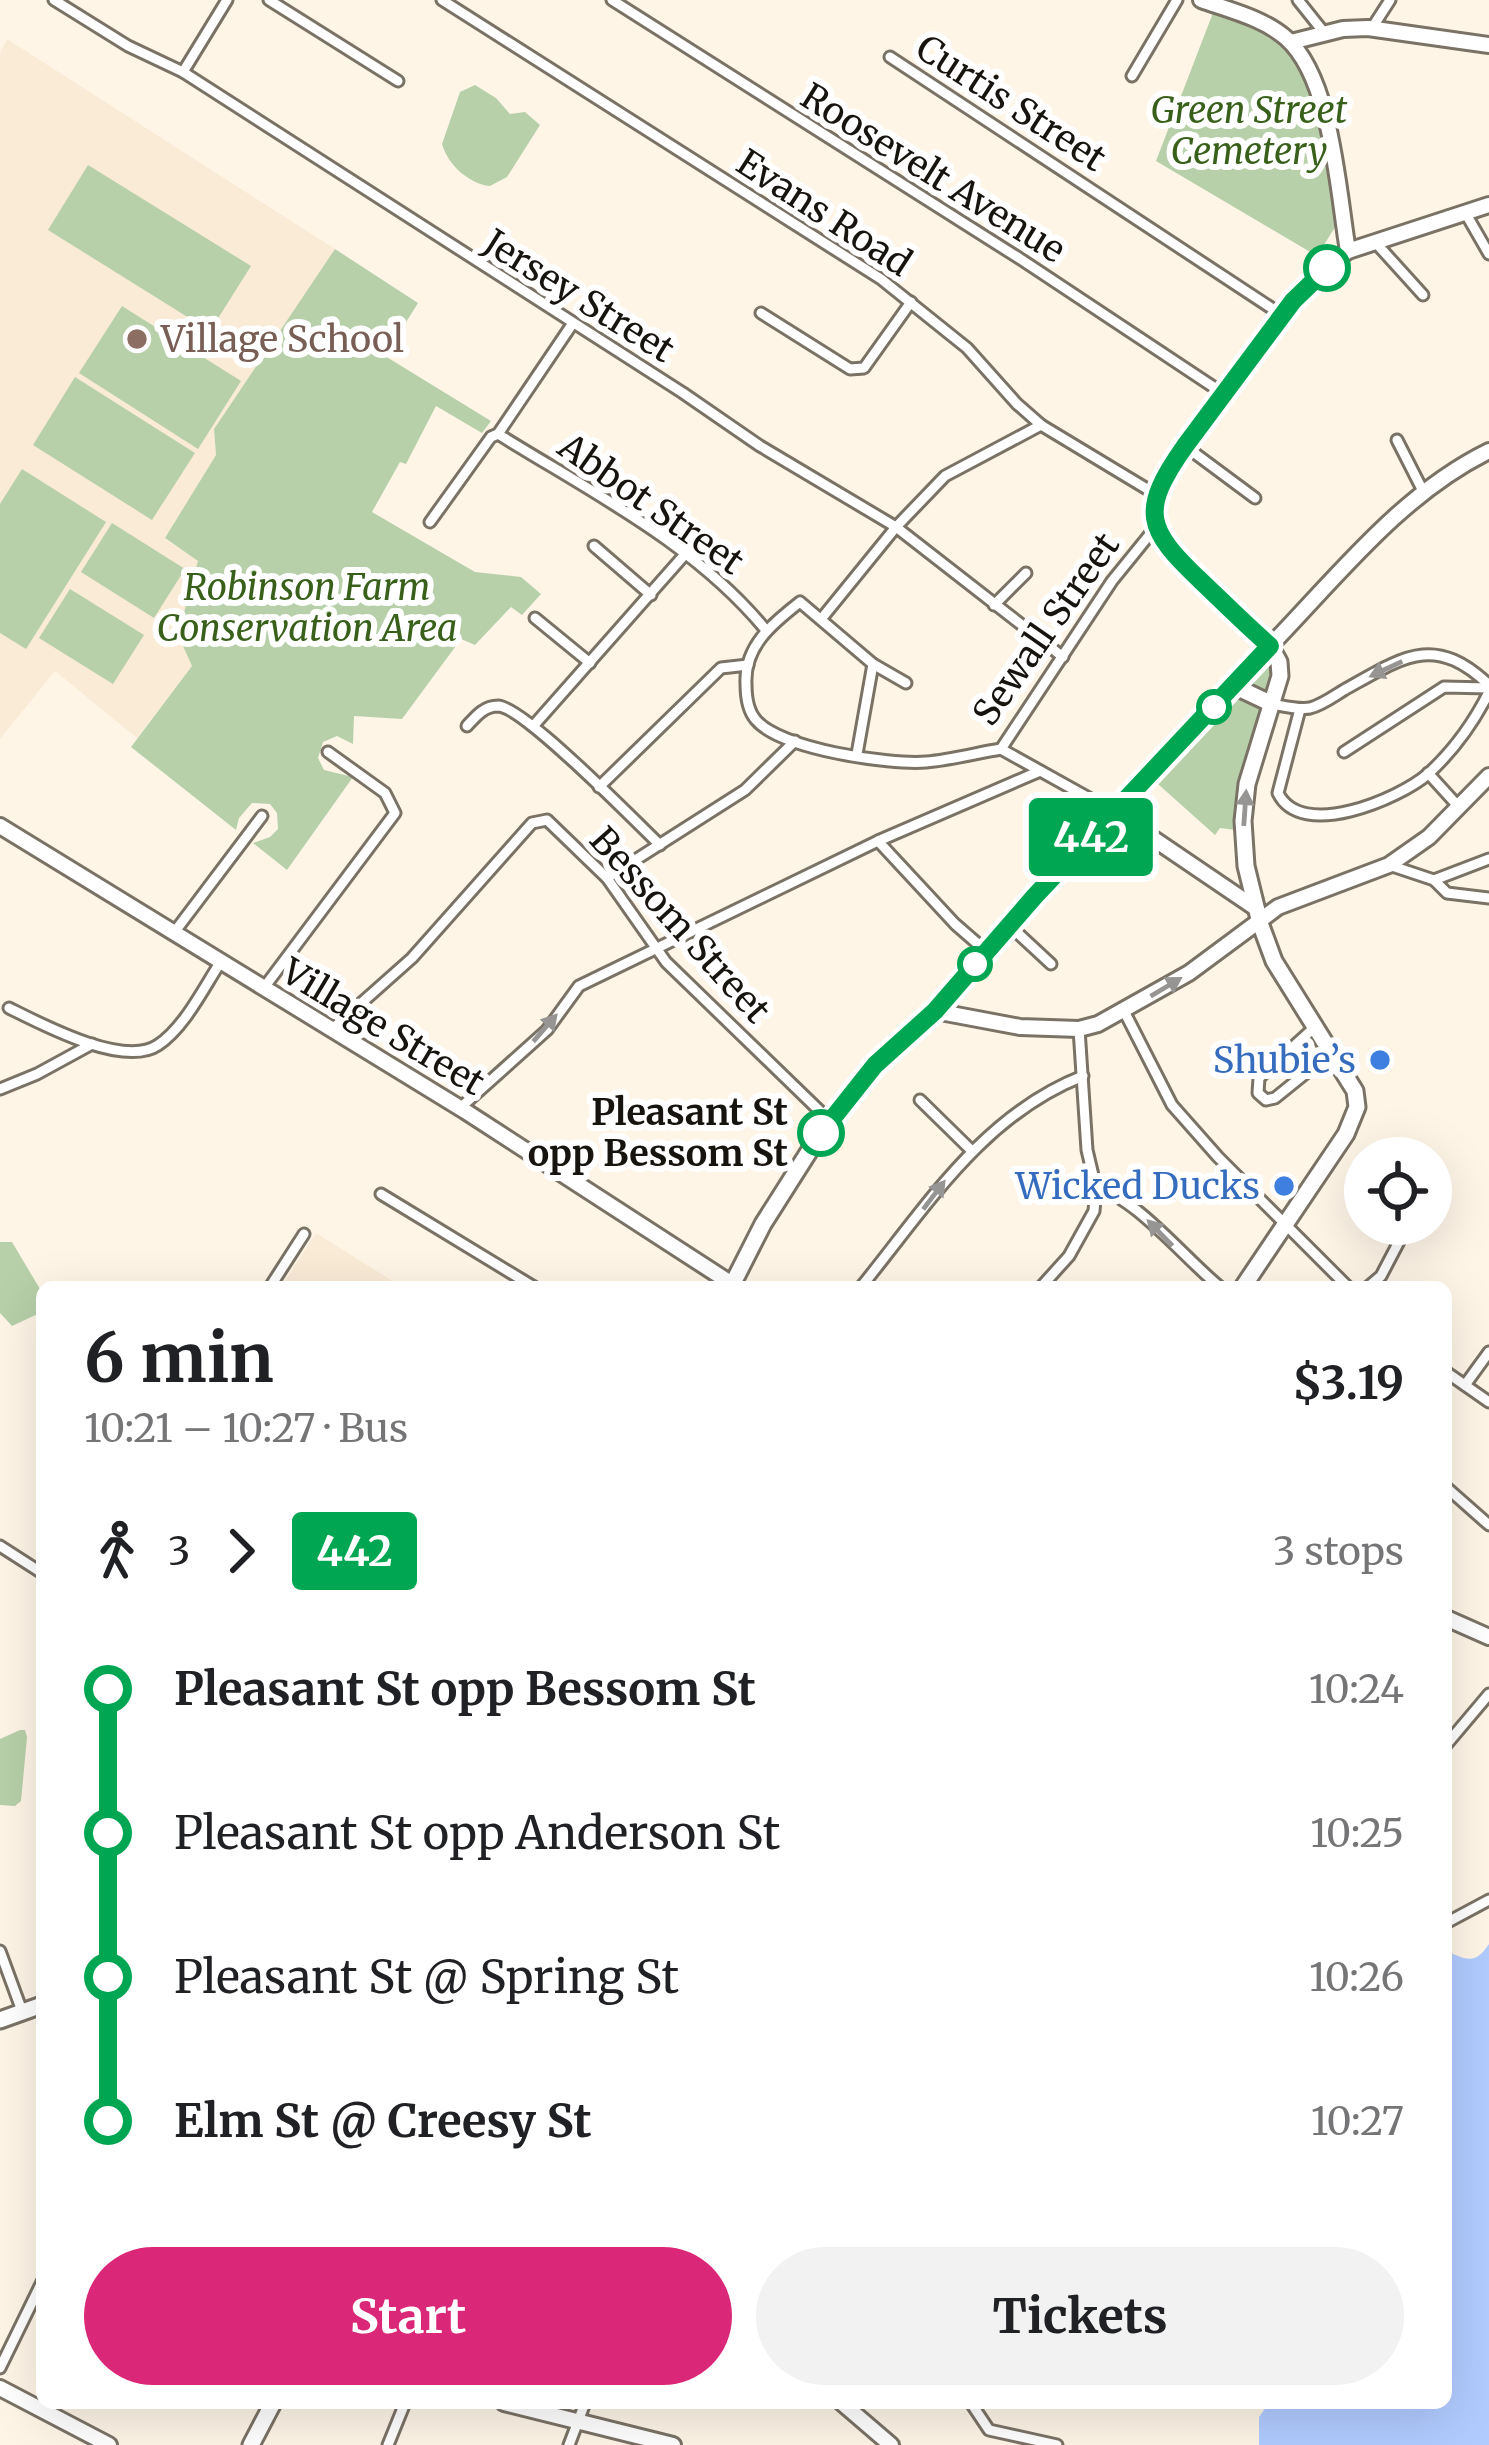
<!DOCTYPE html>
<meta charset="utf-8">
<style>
body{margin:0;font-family:Merriweather,serif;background:#f2f2f2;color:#202124;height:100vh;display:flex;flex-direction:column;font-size:45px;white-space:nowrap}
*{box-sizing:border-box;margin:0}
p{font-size:39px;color:#757577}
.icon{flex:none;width:66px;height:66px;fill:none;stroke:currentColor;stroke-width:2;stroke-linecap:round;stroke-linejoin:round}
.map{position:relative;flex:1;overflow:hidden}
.panel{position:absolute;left:36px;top:1281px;width:1416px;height:1128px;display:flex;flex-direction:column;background:#fff;border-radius:18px;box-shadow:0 12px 48px #0002}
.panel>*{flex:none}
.badge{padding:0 24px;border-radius:9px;font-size:42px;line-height:78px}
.tools{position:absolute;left:1344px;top:1137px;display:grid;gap:24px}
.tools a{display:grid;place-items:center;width:108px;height:108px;border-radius:50%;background:#fff;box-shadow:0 12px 48px #0002;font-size:60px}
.map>.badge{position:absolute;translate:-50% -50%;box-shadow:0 0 0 6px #fff}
.legs{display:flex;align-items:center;gap:18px;height:132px;padding:0 48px;font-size:39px}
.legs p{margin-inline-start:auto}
.head{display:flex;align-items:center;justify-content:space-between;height:204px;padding:0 48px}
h1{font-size:66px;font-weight:700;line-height:90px}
.action{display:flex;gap:24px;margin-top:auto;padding:24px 48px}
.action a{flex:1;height:138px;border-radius:72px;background:#db2777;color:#fff;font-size:48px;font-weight:700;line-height:138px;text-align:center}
.action a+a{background:#f2f2f2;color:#202124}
ul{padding:0 48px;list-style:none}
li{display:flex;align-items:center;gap:42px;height:144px;font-size:45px}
li i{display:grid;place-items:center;width:18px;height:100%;margin:0 15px;background:currentColor}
li i::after{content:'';width:30px;height:30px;margin:-15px;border:9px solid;border-radius:50%;background:#fff}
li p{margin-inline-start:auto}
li:first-child i{background:linear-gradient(#0000 50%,currentColor 0)}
li:last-child i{background:linear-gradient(currentColor 50%,#0000 0)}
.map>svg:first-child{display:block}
</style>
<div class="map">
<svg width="1489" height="2445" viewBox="0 0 1489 2445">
<rect width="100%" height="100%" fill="#fef5e7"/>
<g fill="#faebd7">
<path d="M7,39L335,249L214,429L216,455L165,539L199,561L178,634L192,666L137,738L55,671L0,739V53Z"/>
<path d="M316,1233L402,1287H281Z"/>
</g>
<g fill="#b7d0a9">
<path d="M1216,5L1279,32L1308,63L1342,216L1317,256L1156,161Z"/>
<path d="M475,85L496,98L510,114L525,112L540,125L507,177L490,186C469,184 448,165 442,144L460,92Z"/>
<path d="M88,165L251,266L210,331L48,230Z"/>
<path d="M335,249L418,303L385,356L491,421L482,433L436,406L406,464L400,462L372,512L475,572L521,577L541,594L522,615L511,607L475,645L461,639L402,719L354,716L353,744L337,736L323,742L318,758L324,770L353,777L287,870L253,843L270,837L278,829L277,813L270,804L252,803L239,818L236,830L131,747L192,666L178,635L198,561L165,538L216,455L214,429Z"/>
<path d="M122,306L241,381L198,449L79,373Z"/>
<path d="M75,377L195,453L152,520L33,445Z"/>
<path d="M22,469L106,522L26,649L0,633V504Z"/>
<path d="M112,523L185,569L154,618L81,572Z"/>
<path d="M70,589L144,635L113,684L39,638Z"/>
<path d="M1270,646L1276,656L1243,831L1220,828L1215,835L1149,776Z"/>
<path d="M0,1242H12L40,1289L42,1312L12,1326L0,1313Z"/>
<path d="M20,1730H25L27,1737L21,1801L15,1806L0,1805V1739Z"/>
</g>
<path fill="#b1cbff" d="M1489,1944V2445H1259V2417L1269,2403H1446V1951C1467,1960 1475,1965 1489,1944Z"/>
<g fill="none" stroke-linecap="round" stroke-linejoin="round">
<g stroke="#7b7266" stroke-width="15">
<g id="street">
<path d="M54,0L128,46L183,72L683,393L760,446L896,527L1063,657"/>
<path d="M269,0L398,81"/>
<path d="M442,0L881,279L967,348L1017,404L1041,425L1157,495"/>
<path d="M612,0L1022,260L1224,394"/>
<path d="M1298,0L1326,35"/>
<path d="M1372,28L1390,0"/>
<path d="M890,57L1282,315"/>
<path d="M183,72L227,0"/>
<path d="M1132,76L1177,0"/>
<path d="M1466,214L1489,254"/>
<path d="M1375,242L1423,295"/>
<path d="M761,313L850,369L864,368L911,302"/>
<path d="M498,434C591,492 694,543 765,629"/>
<path d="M1397,440L1424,493"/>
<path d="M1185,446L1255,498"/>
<path d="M430,522L491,437L498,434L573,323"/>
<path d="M594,546L651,595"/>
<path d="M994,605L1026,573"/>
<path d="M535,618L590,663"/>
<path d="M822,618L896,527L945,476L1041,425"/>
<path d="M873,664L906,683"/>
<path d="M1272,704C1284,706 1298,710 1310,708C1322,705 1334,696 1344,690C1403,657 1434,633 1489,685"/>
<path d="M1300,709L1278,793C1301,841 1399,799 1428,774C1453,751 1474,722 1489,692"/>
<path d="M535,724L687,552"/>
<path d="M467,726C476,716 484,706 498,706C524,707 634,820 660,845"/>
<path d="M1001,749L1114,812"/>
<path d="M1344,752L1444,687L1489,688"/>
<path d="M857,754L873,664L800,602C773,623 744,646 746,684C746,696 748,711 756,720C780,749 889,765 926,762C951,760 976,753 1001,749L1112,581L1155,528"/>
<path d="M1428,773L1458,806"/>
<path d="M599,787L721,668L748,665"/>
<path d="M878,841L955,924L986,951"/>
<path d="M1389,865L1434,880L1489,859"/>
<path d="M607,878L745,790L795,741"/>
<path d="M1434,880L1447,893L1489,898"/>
<path d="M1009,925L1051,964"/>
<path d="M173,934L262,816"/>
<path d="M263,989L395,813L385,793L328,752"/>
<path d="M9,1008C43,1025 124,1068 158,1045C184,1028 203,989 220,963"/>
<path d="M1124,1011L1172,1105L1218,1157L1348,1287"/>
<path d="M1316,1026L1259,1078L1258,1093L1266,1100L1275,1098L1332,1052"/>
<path d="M331,1030L412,958L532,823L547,820L607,878L666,962L829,1120"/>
<path d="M0,1089L37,1074L92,1044"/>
<path d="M920,1100L972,1151"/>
<path d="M460,1108L547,1030L579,986L878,841L1040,771"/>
<path d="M1096,1188C1136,1197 1185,1259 1220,1287"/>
<path d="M1054,1193L1096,1195"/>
<path d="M381,1194L534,1287"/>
<path d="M270,1287L304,1234"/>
<path d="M861,1287C926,1207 983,1115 1083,1076"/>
<path d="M1041,1287L1069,1256L1094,1211L1096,1188L1087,1150L1079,1029"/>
<path d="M1368,1287L1381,1276L1403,1234"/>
<path d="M1446,1372L1489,1402"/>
<path d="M1465,1385L1489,1352"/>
<path d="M1446,1487L1489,1525"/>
<path d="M0,1546L42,1573"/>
<path d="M1446,1745L1489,1694"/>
<path d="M1446,1923L1489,1900"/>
<path d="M0,1951L22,2011"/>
<path d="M0,2368L42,2282"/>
<path d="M971,2403L989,2430L1057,2445"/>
<path d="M388,2445L405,2403"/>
<path d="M569,2445L585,2403"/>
</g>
</g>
<g stroke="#7b7266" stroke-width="20">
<g id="secondary">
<path d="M1201,0C1229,10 1263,18 1286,38C1332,78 1338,192 1348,251"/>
<path d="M1291,42L1343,29L1368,28L1489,45"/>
<path d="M1489,205L1348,251L1332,263L1293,301L1169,469C1161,486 1152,504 1155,523C1160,555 1243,623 1270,646C1337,577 1401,494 1489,451"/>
<path d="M1114,812L1257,909"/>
<path d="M0,826L465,1111L732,1284"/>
<path d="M935,1011L1020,1027L1079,1029L1098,1024L1189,973L1278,907L1389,865L1429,837L1489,776"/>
<path d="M1446,1618L1489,1637"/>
<path d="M0,2388L109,2445"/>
<path d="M504,2403L673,2445"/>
<path d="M842,2403L891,2445"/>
</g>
</g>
<g stroke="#7b7266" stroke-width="21">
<g id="primary">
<path d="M1234,686L1272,704"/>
<path d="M731,1287L763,1224L829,1120L854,1089L896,1043L935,1011L1034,897L1270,646L1279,662L1280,676L1247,784L1243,821L1246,866L1260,923L1274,961L1355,1091L1357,1107L1346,1134L1243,1287"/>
<path d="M0,2020L42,2005"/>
<path d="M251,2445L273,2403"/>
</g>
</g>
<use href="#street" stroke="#fff" stroke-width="9"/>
<use href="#secondary" stroke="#fff" stroke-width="14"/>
<use href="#primary" stroke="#fff" stroke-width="15"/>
</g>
<defs><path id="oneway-solid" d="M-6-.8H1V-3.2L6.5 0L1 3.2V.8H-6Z" transform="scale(3)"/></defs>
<g fill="#979593">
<use href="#oneway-solid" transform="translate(1386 669) rotate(155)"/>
<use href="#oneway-solid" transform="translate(1245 808) rotate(-86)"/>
<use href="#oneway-solid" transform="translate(1166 987) rotate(-31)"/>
<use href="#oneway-solid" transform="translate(545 1028) rotate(-49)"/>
<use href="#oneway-solid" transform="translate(934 1195) rotate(-53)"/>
<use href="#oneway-solid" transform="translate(1160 1233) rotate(-134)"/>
</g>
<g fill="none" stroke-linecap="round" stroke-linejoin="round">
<g stroke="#fff" stroke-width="27">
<path id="line-1" d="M821,1133L875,1065L935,1011L1034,897L1270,646C1246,625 1224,603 1201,581C1146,529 1139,511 1185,446L1293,301L1327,268"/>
</g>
<use href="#line-1" stroke="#00a651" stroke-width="18"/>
</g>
<g fill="#fff" stroke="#00a651" stroke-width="6">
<circle cx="1327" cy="268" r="21"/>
<circle cx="1214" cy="707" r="15"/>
<circle cx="975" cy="964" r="15"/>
<circle cx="821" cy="1133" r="21"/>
</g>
<circle fill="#8d6e63" stroke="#fff" stroke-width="4.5" cx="137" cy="339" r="12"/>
<g fill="#3f7fe0" stroke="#fff" stroke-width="4.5">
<circle cx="1380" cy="1060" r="12"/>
<circle cx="1284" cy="1186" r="12"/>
</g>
<g text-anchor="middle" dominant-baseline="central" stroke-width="12" stroke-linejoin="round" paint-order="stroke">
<g font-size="36" fill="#17140f" stroke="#fff">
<text transform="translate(1011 103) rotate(33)">Curtis Street</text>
<text transform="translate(933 173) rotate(32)">Roosevelt Avenue</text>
<text transform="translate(824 213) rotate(33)">Evans Road</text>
<text transform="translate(579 296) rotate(32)">Jersey Street</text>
<text transform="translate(651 504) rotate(35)">Abbot Street</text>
<text transform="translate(1046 629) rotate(-55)">Sewall Street</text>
<text transform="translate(680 925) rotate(48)">Bessom Street</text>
<text transform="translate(383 1027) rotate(31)">Village Street</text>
</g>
<g font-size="36" font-style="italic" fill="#38601a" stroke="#fff">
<text x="1249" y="110">Green Street<tspan x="1249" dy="41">Cemetery</tspan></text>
<text x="307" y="587">Robinson Farm<tspan x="307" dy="41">Conservation Area</tspan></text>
</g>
<g font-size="36" fill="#785e54" stroke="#fff" text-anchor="start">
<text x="161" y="339">Village School</text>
</g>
<g font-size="36" fill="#366cbe" stroke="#fff" text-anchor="end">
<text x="1356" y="1060">Shubie’s</text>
<text x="1260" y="1186">Wicked Ducks</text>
</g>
<g font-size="36" font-weight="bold" fill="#17140f" stroke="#fff" text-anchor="end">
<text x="788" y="1112">Pleasant St<tspan x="788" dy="41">opp Bessom St</tspan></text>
</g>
</g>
</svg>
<div class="tools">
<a><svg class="icon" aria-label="locate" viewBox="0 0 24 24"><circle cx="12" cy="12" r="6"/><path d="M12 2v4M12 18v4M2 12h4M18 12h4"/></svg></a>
</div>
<b class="badge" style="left:1091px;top:837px;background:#00a651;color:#fff">442</b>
<section class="panel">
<div class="head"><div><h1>6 min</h1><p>10:21 – 10:27 · Bus</p></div><b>$3.19</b></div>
<div class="legs"><svg class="icon" aria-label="walk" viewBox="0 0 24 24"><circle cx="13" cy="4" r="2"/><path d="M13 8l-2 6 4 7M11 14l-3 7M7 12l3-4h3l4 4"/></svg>3<svg class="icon" aria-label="forward" viewBox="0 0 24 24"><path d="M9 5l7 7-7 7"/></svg><b class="badge" style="background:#00a651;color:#fff">442</b><p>3 stops</p></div>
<ul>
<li><i style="color:#00a651"></i><b>Pleasant St opp Bessom St</b><p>10:24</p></li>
<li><i style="color:#00a651"></i><span>Pleasant St opp Anderson St</span><p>10:25</p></li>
<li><i style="color:#00a651"></i><span>Pleasant St @ Spring St</span><p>10:26</p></li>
<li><i style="color:#00a651"></i><b>Elm St @ Creesy St</b><p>10:27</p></li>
</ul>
<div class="action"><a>Start</a><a>Tickets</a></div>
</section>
</div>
